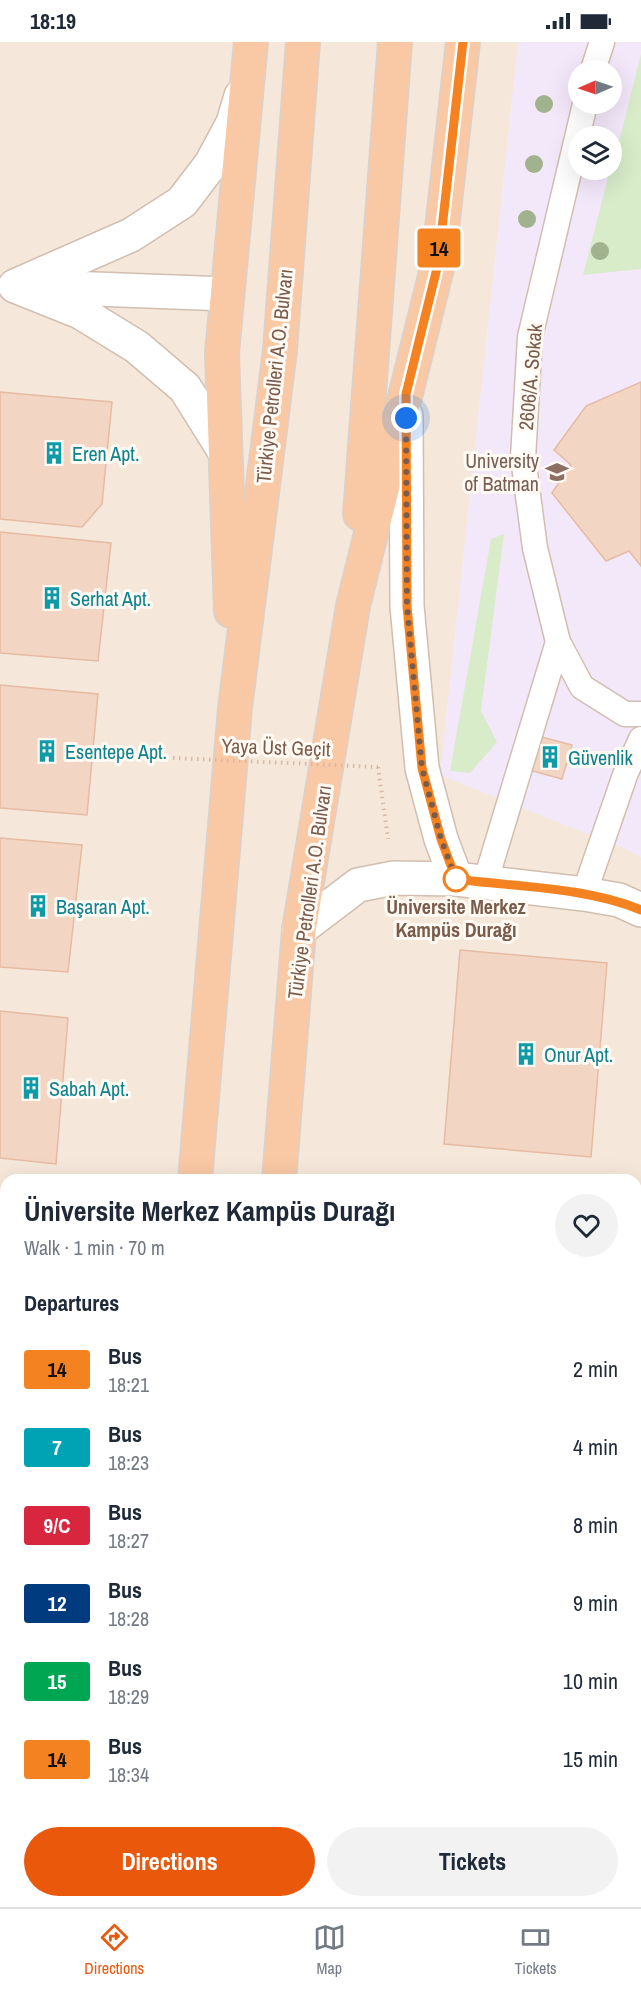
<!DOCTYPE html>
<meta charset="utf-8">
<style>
body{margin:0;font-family:"Archivo Narrow",sans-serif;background:#f2f2f3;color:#1f2937;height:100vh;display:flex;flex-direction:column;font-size:22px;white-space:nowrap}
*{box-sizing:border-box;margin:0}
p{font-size:20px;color:#747a83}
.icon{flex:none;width:33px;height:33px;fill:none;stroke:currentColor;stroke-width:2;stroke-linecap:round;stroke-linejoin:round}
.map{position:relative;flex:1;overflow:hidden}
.side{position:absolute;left:0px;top:1132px;width:642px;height:734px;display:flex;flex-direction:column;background:#fff;border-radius:18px 18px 0 0;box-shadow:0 6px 24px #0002}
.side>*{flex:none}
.badge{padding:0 12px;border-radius:4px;font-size:21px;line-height:39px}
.needle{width:39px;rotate:268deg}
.buttons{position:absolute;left:568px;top:18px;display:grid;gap:12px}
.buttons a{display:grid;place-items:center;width:54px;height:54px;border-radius:50%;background:#fff;box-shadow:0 6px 24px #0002;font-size:30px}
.you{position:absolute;width:30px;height:30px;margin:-15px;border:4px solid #fff;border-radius:50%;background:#1a73e8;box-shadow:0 0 0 9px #1a73e833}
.map>.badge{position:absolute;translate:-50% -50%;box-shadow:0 0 0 3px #fff}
h2{padding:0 24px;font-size:22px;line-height:54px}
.round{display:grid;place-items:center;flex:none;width:63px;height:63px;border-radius:32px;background:#f2f2f3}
.head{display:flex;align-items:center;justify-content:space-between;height:102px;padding:0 24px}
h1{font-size:28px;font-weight:800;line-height:45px}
.primary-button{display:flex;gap:12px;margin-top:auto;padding:12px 24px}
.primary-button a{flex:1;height:69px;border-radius:36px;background:#ea580c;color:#fff;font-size:24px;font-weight:800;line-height:69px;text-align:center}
.primary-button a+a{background:#f2f2f3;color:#1f2937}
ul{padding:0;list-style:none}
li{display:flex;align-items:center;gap:18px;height:78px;padding:0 24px}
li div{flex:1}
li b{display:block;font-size:22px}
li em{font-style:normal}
li .badge{min-width:66px;font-weight:700;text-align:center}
.status{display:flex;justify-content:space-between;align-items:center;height:42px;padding:0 30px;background:#fff;direction:ltr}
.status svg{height:16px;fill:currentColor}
.tabs{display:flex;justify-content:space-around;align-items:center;height:84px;border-top:2px solid #e0e1e3;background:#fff;font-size:16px;color:#747a83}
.tabs a{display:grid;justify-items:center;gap:3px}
.tabs .on{color:#ea580c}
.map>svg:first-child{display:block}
</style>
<div class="status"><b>18:19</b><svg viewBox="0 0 49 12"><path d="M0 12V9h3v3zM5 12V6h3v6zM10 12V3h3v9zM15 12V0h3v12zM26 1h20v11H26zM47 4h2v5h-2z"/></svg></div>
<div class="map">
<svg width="641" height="1865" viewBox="0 0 641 1865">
<rect width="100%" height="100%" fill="#fdf6ec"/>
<path fill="#f5e8da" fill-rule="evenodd" d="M0,0H641V1865H0ZM579,28H612V62H579ZM579,94H612V128H579ZM6,1138H636V1860H6Z"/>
<path fill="#f3e8fa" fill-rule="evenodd" d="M518,0H641V815L628,808L440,733ZM579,28H612V62H579ZM579,94H612V128H579Z"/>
<g fill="#d8ecc9">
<path d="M641,12V227L583,233L610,128H612Z"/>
<path d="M504,492L481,669L497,700L470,731L450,729L491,497Z"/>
</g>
<g fill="#f3d5c3" stroke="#e6bba3" stroke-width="1.5">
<path d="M641,340V524L629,509L606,519L552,451L571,423L554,408L586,364Z"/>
<path d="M0,350L112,360L102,462L82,485L0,477Z"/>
<path d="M0,490L111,501L98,619L0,611Z"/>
<path d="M0,643L98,652L87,773L0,766Z"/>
<path d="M538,694L572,703L562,737L529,728Z"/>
<path d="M0,796L82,803L68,930L0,925Z"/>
<path d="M460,908L607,921L591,1115L444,1102Z"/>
<path d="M0,969L68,976L56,1122L0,1116Z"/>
<path d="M641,1156V1270L636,1274V1160Z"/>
<path d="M0,1331L6,1332V1446H0Z"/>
<path d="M636,1534L641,1535V1722H636Z"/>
<path d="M0,1563H5L3,1630H0Z"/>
<path d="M636,1785L641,1786V1865H384L385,1860H636Z"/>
</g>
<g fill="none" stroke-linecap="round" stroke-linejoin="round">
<g stroke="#d1beb0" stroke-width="27">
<g id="service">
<path d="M593,28L602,0"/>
<path d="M585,62L530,295L523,416L535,506L558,600L582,645L625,672H641"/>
<path d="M485,841L558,600"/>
<path d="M584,852L625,733L641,697"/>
<path d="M0,1254L6,1255"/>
<path d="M0,1510H6"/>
</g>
</g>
<g stroke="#d1beb0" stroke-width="36">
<path id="pedestrian" d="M636,1751L641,1752"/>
</g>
<g stroke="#d1beb0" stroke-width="36">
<g id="minor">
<path d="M406,374L407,564L422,726L441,797L456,837"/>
<path d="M299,888L358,843L394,836L456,837L584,852L619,858L641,868"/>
<path d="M0,1181H6"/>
<path d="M636,1397L641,1402"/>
</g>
</g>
<g stroke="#d1beb0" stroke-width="36">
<g id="tertiary">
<path d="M41,245L227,252"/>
<path d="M225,410L185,346L137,305L80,270L15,244L131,193L182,160L211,122L233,81L241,54"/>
</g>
</g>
<g stroke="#dad1cd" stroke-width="36">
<g id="trunk">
<path d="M360,472L395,0"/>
<path d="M231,569L222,311L251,0"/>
<path d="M195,1138L235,666L280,308L303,0"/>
<path d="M279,1138L299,888L353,564L438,222L463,0"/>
<path d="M122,1865V1860"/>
<path d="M214,1865V1860"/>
</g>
</g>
<path stroke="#d9b8a5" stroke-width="4" stroke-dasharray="1.5 4.5" stroke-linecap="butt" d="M378,725L388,797"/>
<use href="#service" stroke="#fff" stroke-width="24"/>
<use href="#pedestrian" stroke="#fff" stroke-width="33"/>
<use href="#minor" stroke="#fff" stroke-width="33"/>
<use href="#tertiary" stroke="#fff" stroke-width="33"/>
<use href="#trunk" stroke="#f9c8a4" stroke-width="33"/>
<path stroke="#d9b8a5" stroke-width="4" stroke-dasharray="1.5 4.5" stroke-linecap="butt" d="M173,716L378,725"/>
</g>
<g fill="#a0b28e">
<circle cx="544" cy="62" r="9"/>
<circle cx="534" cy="122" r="9"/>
<circle cx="527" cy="177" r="9"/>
<circle cx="600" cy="209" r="9"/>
</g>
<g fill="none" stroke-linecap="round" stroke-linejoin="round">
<g stroke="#fff" stroke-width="14">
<path id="line" d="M463,0L438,222L406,352L407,564L422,726L441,797L456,837C515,845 587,845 641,868"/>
</g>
<use href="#line" stroke="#f58220" stroke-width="9"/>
<path stroke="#7a5c4d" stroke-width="6" stroke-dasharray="0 10.8" d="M406,376L407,564L422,726L441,797L456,837"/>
</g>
<defs>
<g id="building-bare" transform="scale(1.8)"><path d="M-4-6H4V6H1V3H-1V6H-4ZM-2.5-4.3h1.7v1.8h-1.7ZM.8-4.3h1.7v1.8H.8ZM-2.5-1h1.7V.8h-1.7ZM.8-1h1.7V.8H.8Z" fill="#0f9aa8" stroke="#fffaf3" stroke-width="2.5" paint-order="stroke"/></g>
<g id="university-bare" transform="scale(1.8)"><path d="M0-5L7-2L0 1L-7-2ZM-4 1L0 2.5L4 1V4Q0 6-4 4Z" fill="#8d6e63" stroke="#fffaf3" stroke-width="2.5" paint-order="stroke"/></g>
</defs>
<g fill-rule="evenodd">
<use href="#building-bare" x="54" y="411"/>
<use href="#university-bare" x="557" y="430"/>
<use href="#building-bare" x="52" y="556"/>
<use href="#building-bare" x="47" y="709"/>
<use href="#building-bare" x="550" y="715"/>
<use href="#building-bare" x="38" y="864"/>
<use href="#building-bare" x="526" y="1012"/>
<use href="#building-bare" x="31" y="1046"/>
</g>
<circle fill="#fff" stroke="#f58220" stroke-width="3" cx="456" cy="837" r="12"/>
<g text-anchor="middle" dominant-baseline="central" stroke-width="6" stroke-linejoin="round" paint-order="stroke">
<g font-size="20" fill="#7a5c4d" stroke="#fffaf3">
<text transform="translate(274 334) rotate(-84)">Türkiye Petrolleri A.O. Bulvarı</text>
<text transform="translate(530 335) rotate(-85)">2606/A. Sokak</text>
<text transform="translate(276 705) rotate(2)">Yaya Üst Geçit</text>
<text transform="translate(309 850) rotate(-82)">Türkiye Petrolleri A.O. Bulvarı</text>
</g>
<g font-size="20" fill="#0d838f" stroke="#fffaf3" text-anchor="start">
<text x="72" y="411">Eren Apt.</text>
<text x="70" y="556">Serhat Apt.</text>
<text x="65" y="709">Esentepe Apt.</text>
<text x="568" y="715">Güvenlik</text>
<text x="56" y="864">Başaran Apt.</text>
<text x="544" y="1012">Onur Apt.</text>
<text x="49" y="1046">Sabah Apt.</text>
</g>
<g font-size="20" fill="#785e54" stroke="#fffaf3" text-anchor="end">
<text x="539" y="418">University<tspan x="539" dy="23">of Batman</tspan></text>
</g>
<g font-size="20" font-weight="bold" fill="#7a5c4d" stroke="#fffaf3">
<text x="456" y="864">Üniversite Merkez<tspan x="456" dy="23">Kampüs Durağı</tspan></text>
</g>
</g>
</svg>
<div class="buttons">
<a><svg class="needle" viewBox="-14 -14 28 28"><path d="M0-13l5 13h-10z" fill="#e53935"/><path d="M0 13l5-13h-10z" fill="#747a83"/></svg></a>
<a><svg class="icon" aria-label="layers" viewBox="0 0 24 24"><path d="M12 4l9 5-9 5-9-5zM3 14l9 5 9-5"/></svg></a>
</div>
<div class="you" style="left:406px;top:376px"></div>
<b class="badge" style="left:439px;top:206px;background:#f58220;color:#111">14</b>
<section class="side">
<div class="head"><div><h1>Üniversite Merkez Kampüs Durağı</h1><p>Walk · 1 min · 70 m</p></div><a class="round"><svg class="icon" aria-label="heart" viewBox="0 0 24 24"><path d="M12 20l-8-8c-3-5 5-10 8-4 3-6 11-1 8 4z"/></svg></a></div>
<h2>Departures</h2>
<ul>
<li><span class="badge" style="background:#f58220;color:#111">14</span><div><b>Bus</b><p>18:21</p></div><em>2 min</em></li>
<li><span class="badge" style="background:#00a3b4;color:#fff">7</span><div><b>Bus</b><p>18:23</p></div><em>4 min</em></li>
<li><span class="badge" style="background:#d7263d;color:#fff">9/C</span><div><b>Bus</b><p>18:27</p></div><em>8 min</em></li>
<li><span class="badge" style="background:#003b80;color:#fff">12</span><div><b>Bus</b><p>18:28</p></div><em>9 min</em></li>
<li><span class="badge" style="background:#00a651;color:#fff">15</span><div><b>Bus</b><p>18:29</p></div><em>10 min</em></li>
<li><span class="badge" style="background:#f58220;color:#111">14</span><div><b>Bus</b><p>18:34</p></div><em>15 min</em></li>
</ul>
<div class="primary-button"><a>Directions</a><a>Tickets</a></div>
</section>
</div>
<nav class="tabs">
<a class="on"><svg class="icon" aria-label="directions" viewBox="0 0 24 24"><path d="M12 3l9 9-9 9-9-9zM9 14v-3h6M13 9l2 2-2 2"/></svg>Directions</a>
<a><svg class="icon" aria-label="map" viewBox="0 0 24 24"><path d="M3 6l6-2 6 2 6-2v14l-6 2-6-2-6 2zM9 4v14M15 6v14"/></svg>Map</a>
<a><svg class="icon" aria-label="tickets" viewBox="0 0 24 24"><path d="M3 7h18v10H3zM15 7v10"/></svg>Tickets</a>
</nav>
